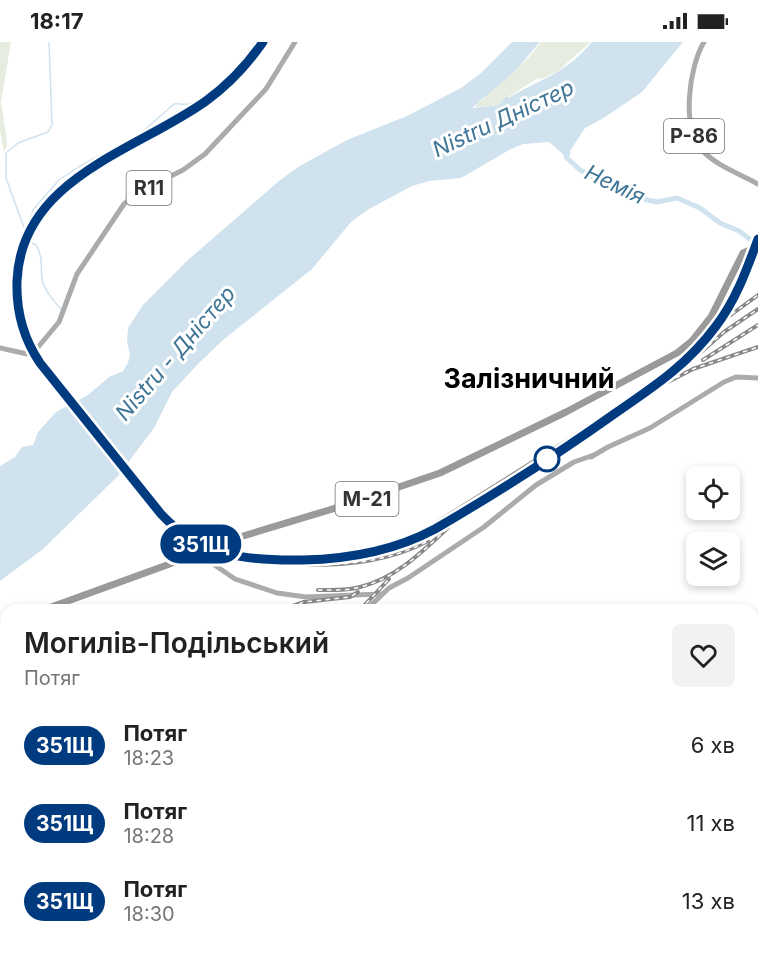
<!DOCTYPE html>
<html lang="uk">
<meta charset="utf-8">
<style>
body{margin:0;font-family:Inter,sans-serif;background:#f2f2f2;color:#222;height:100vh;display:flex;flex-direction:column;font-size:22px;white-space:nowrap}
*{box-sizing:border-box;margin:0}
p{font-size:20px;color:#767676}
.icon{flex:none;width:33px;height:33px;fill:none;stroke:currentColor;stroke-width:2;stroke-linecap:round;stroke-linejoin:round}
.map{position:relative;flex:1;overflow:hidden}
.side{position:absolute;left:0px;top:562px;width:759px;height:350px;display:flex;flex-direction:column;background:#fff;border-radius:18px 18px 0 0;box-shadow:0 3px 9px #0003}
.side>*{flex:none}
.badge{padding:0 12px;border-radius:20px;font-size:21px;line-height:39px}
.buttons{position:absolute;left:686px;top:424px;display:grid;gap:12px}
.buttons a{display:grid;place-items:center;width:54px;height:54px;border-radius:9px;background:#fff;box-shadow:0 3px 9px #0003;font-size:30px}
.map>.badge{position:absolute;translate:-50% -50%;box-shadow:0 0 0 3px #fff}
.round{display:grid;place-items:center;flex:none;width:63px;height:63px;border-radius:9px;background:#f2f2f2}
.summary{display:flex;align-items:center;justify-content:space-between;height:102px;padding:0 24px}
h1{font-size:28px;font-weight:600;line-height:45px}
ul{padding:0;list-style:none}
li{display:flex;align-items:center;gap:18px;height:78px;padding:0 24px}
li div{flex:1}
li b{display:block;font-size:22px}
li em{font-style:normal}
li .badge{min-width:66px;font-weight:700;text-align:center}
.status{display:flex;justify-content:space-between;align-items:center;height:42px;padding:0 30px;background:#fff;direction:ltr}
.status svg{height:16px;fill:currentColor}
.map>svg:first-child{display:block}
</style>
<div class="status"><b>18:17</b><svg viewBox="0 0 49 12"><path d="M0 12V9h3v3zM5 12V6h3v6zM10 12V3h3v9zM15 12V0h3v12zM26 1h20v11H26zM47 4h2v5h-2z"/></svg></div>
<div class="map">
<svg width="758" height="911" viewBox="0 0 758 911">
<rect width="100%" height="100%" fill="#fff"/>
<g fill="#e6ecdf">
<path d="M0,0H11L1,60L6,93L7,104L4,110L0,88Z"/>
<path d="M541,0H591L558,29L544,36L536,37L510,54L506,55L499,63L476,65L477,61C487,56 482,57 490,50C509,34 527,20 541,0Z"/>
<rect x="455" y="906" width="91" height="5"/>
<path d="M583,906H728L729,911H584Z"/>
</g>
<path fill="#cfe2ee" d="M512,0H540L516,28L472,66L499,63L506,55H510C524,46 538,41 552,33C567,25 581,13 592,0H683L642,50L602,77L585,86L566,115L549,100L523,102L511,107L461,136L429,139L412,144L369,167L351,180L312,227L223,298L198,322L172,350L154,386L117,435L43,507L0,539V424L15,415L22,405L33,403L38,390L56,370L88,353L109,335L123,329L128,321L130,312L127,300L128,286L143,263L188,218L279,139L298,125L347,98L407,74L461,46L480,32Z"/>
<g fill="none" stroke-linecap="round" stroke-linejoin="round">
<g stroke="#cfe2ee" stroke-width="1.5">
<path d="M49,0L52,83L48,90L18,101L6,111V136L25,188L30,194L32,201L36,203C44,217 40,223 42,237C44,248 54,259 61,267"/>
<path d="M25,188L28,185L33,168L59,138L80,124L140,92L174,62C179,61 183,63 188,62C209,57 243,18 255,0"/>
</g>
<g stroke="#cfe2ee" stroke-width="5">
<path d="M568,111L566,115L580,128L629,154L657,160L677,156L700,166L720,181L739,189L758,203"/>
<path d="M753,776L758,772"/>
<path d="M753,834L758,865"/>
<path d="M757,911L758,904"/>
</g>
<g stroke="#ababab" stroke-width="5">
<path d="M704,0C689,25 681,85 702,108C715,123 740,132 758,142"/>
<path d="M0,306L27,312L33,310L39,304L59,280L77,232L124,162L135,152L183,128L205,112L266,47L295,0"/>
<path d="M591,415L608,405L650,386L724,340L736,335L758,336"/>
<path d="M200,513L235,537L277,551L306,555L381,552"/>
<path d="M366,568L389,546L408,536L484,485L536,443L574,420L594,413"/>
<path d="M0,625L6,619"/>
<path d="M63,911L69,906"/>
</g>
<g stroke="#9a9a9a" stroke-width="7">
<path d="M43,568L189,515L204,512L213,503L349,462L440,431L566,370L677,311L692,299L711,275L743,211L750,208L758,212"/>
<path d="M0,582L6,580"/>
</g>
<g stroke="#888" stroke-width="4">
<g id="rail">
<path d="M263,0C247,23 228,43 206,59C135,109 22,136 17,239C16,269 24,296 40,321L161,472C206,521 257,521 317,515C356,510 392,503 428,486L630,359L668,332L692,309L715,282L747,225"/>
<path d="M745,230L758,197"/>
<path d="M719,285L728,275L758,253"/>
<path d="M701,310L724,290L758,267"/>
<path d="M703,318L758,283"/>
<path d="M668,340L693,327L758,305"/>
<path d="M308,523C350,523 390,519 428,499"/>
<path d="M318,548C332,548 347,549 360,545C402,535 431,500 462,473"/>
<path d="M282,568L304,560L350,555L358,550"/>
<path d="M360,568L389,537"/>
</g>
</g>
<use href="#rail" stroke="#fff" stroke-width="1.5" stroke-dasharray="4.5" stroke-linecap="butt"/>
</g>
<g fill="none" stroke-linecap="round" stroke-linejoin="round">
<g stroke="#fff" stroke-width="14">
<path id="line" d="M263,0C247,23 228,43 206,59C136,109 21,136 17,239C16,269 23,296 40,321L161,472C201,515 248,519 303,518C350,517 394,509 435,487C497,451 558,412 617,370C655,344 688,322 716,284C736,258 747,227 758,197"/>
</g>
<use href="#line" stroke="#003b80" stroke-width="9"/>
</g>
<circle fill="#fff" stroke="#003b80" stroke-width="3" cx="547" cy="417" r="12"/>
<g text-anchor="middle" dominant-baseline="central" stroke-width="6" stroke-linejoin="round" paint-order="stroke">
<g fill="#fff" stroke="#707070" stroke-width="1.5">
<rect x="664" y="77" width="60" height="34" rx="4.5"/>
<rect x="126.5" y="129" width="45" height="34" rx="4.5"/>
<rect x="335.5" y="440" width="63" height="34" rx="4.5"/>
</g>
<g font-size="20" font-weight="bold" fill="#333">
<text x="694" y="94">Р-86</text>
<text x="149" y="146">R11</text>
<text x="367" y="457">М-21</text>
</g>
<g font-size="22" font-style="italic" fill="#3f7597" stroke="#fff">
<text transform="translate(503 76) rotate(-25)">Nistru Дністер</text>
<text transform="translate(615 142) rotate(25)">Немія</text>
<text transform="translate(175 311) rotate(-49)">Nistru - Дністер</text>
</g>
<g font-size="27" font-weight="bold" fill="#000" stroke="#fff">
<text x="529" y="336">Залізничний</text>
</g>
</g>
</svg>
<div class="buttons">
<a><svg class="icon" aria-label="locate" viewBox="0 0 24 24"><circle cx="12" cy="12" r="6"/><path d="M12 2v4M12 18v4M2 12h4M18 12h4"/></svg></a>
<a><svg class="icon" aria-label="layers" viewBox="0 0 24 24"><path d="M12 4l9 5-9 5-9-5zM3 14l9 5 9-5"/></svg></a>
</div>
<b class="badge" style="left:201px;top:502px;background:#003b80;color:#fff">351Щ</b>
<section class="side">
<div class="summary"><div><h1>Могилів-Подільський</h1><p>Потяг</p></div><a class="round"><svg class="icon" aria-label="heart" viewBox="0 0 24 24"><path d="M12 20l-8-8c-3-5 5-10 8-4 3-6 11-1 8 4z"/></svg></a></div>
<ul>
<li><span class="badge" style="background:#003b80;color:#fff">351Щ</span><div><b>Потяг</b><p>18:23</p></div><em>6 хв</em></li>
<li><span class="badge" style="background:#003b80;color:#fff">351Щ</span><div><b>Потяг</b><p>18:28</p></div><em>11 хв</em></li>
<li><span class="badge" style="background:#003b80;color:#fff">351Щ</span><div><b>Потяг</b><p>18:30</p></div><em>13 хв</em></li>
</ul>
</section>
</div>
